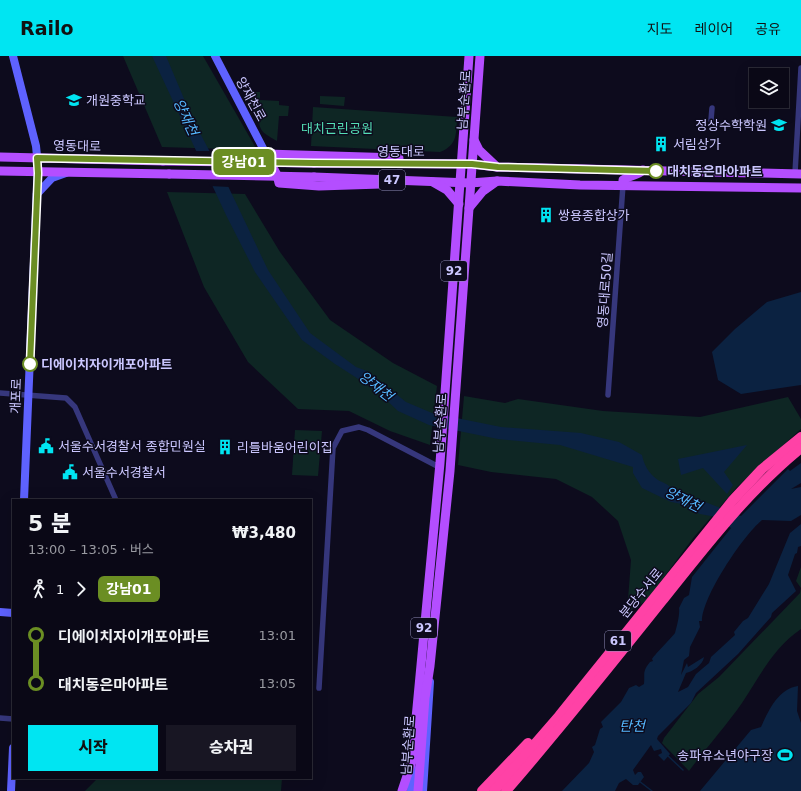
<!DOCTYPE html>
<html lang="ko">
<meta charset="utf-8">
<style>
body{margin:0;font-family:"DejaVu Sans","Noto Sans KR",sans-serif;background:#181623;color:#f1f3f6;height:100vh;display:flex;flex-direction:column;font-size:15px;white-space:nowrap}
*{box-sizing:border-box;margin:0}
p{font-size:13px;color:#999aa1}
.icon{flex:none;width:22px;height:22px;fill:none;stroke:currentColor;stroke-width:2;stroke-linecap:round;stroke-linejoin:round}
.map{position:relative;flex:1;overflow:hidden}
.sheet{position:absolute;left:12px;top:443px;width:300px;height:280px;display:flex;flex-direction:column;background:#0a0816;border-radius:0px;box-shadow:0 4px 16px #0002,0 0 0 1px #2a2935}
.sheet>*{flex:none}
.badge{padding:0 8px;border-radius:6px;font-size:14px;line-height:26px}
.buttons{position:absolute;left:749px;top:12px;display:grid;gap:8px}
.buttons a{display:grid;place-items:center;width:40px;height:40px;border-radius:0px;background:#0a0816;box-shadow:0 4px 16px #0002,0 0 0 1px #2a2935;font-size:20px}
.map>.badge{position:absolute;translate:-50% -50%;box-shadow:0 0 0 2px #fff}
.legs{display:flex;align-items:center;gap:6px;height:44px;padding:0 16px;font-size:13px}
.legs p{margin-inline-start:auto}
.head{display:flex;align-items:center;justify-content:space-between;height:68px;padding:0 16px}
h1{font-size:22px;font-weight:800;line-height:30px}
.action{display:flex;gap:8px;margin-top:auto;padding:8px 16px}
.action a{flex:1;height:46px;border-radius:0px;background:#00e5f2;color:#111;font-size:16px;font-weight:800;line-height:46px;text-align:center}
.action a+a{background:#181623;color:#f1f3f6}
ul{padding:0 16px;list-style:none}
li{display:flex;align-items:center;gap:14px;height:48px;font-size:15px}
li i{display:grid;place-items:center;width:6px;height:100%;margin:0 5px;background:currentColor}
li i::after{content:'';width:10px;height:10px;margin:-5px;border:3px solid;border-radius:50%;background:#0a0816}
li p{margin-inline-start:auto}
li:first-child i{background:linear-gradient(#0000 50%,currentColor 0)}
li:last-child i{background:linear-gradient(currentColor 50%,#0000 0)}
header{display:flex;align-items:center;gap:24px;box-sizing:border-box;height:56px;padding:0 20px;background:#00e5f2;color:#111}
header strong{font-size:19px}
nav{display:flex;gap:22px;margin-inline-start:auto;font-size:14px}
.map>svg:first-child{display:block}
</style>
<header>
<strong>Railo</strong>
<nav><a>지도</a><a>레이어</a><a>공유</a></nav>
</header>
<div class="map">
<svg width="801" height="735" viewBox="0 0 801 735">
<rect width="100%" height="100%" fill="#0d0b1d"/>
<g fill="#0e2624">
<path d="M123,0H203L257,94L162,91Z"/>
<path d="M249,36H260V44L279,45V49L289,50L288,60H279L277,85C264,77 258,76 259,59H255L249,48Z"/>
<path d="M320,40L345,41L344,50L320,48Z"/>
<path d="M313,51L457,61C456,77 458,89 440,96L311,90Z"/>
<path d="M167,136L245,138L280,196L330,264L393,307L437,330L430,389L390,375L349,355L298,353L248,306L204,231Z"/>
<path d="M464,340L505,347L518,343L603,355L700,361L788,341L801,363V373L737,431L694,481L646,545L627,557L631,504L618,465L592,441L556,423L491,416L458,409Z"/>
<path d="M295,374L322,375L318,420L292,419Z"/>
<path d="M801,511V573C772,593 761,619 742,647C726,670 706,692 689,715L662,687L664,682L698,638L719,621L800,537L801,532L796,525Z"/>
<path d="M98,722H282L281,735H85Z"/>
</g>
<g fill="#0b2241">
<path d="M152,0H166L193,64L228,130L268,214L310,277L356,311L367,315L406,346L432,357L501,371L581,377L619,386L642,399C644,409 649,418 658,424C663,427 667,427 672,433L741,460L788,413L790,415L801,407V427L791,433L801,431V459L791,465L762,464C742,481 702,541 702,565H699L700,571L690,591L689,600L684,604L681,619L687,607L688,611L704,601C703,609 692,616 686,617L678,636L688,631L696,618L709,607L711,601L735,579L734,576L743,565L748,562L769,528L790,477L801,468V490L798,491L797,497L795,498L788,519L796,535L772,557L771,561L738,598L696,637L691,647L658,680L657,683L670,698L664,705L658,699L662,697L661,693L654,695L651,689L633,714L635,719L638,716H641L644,721L638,729H633L626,723L619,727L615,735H562L589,707L594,696L592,691L595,689L600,673L603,671L601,666L621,646L629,632L636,629L639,631L644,628C645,617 642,616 650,606L653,605L652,603C656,597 673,580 675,577C677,570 680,558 679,552L684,542L689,539L692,521L731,472L716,461L700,458L682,448L671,446L642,432L633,417V411L560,389L498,383L429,369L398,355L377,335L335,308L302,284L255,216L226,159Z"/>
<path d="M801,236V329L741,338L718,324L712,296L735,273L767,246Z"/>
<path d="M747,389L724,416L733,429L727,438L703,412L681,419L678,403Z"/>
<path d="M798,630L797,655L801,667V735H700L751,674L761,671C769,654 778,633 798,630Z"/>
</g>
<path fill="#0d0b1d" d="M194,95H212L230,131L210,130Z"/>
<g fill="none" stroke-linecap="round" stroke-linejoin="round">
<g stroke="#0b2241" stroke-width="1.5">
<path d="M667,699L683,714"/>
<path d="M639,725L652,735"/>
</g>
<g stroke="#36377c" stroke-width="5.5">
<path d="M711,64L712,52"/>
<path d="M795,117L801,12"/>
<path d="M0,337L66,342L75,351L116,444"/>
<path d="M608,339L623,129"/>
<path d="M319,632L333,392L342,375L359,371L368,374L439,411"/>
<path d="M0,662L13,663"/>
</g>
<g stroke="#5e62ff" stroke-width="8">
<path d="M13,0L36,90L38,110L24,444"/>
<path d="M215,0L266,98"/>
<path d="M37,138L52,122L66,117"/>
<path d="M0,556L13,557"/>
<path d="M11,735L13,692"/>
<path d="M411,735L412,712"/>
<path d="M423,735L430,626"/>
</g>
<g stroke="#b44eff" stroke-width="9">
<path d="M474,84L479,94L497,111"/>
<path d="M0,101L163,105"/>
<path d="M314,107L472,108L497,111L801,118"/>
<path d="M0,115L169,118"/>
<path d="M314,121L470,127L497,125L580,129L801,132"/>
<path d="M433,126L447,134L459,148"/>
<path d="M381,128L319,130L279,127L277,119L266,98L399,102"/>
<path d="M623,129V124C630,119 637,120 643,114"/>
<path d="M469,152L483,135L497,125"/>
<path d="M402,735L412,705L440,407L469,0"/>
<path d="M418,735L425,642L430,610L450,415L480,0"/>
</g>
<g stroke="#ff42a6" stroke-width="10">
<path d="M482,735L528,687"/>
<path d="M494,735L559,660L733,444L762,413L801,381"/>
<path d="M506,735C560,673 611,609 662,545C705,491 747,436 801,392"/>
</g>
<g stroke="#b44eff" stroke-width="9">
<path d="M163,105L314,107"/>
<path d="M169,118L314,121"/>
</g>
</g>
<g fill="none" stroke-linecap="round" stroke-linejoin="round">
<g stroke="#fff" stroke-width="9">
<path id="line-1" d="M30,308L38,117L37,102L314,107L472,108L498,111L656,115"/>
</g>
<use href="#line-1" stroke="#6b8e23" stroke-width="6"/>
</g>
<defs>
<g id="school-bare" transform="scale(1.2)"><path d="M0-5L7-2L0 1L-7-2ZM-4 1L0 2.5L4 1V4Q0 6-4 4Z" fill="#00e5f2" stroke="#0d0b1d" stroke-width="2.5" paint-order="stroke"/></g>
<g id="building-bare" transform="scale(1.2)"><path d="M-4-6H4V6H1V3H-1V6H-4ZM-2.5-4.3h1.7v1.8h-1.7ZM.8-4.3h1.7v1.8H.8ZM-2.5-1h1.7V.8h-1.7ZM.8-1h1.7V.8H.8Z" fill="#00e5f2" stroke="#0d0b1d" stroke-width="2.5" paint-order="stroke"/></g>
<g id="civic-bare" transform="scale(1.2)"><path d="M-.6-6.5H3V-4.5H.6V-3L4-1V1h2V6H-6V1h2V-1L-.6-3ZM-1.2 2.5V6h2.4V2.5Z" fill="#00e5f2" stroke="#0d0b1d" stroke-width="2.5" paint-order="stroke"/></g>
<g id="stadium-bare" transform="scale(1.2)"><path d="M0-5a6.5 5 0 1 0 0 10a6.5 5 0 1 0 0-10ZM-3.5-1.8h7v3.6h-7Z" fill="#00e5f2" stroke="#0d0b1d" stroke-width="2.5" paint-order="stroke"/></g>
</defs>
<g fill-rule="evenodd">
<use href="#school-bare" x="74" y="44"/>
<use href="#school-bare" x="779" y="69"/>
<use href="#building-bare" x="661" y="88"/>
<use href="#building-bare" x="546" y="159"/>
<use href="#civic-bare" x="46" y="390"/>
<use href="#building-bare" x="225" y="391"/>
<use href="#civic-bare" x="70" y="416"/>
<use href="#stadium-bare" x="785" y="699"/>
</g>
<g fill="#fff" stroke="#6b8e23" stroke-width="2">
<circle cx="656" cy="115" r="7"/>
<circle cx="30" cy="308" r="7"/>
</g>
<g text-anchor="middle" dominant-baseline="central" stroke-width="3" stroke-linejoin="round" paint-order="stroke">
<g fill="#0d0b1d" stroke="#928fbb" stroke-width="1">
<rect x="379" y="114" width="26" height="20" rx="3"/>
<rect x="441" y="205" width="26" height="20" rx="3"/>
<rect x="411" y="562" width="26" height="20" rx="3"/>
<rect x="605" y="575" width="26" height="20" rx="3"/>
</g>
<g font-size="12" font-weight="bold" fill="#cbc7ff">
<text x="392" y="124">47</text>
<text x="454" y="215">92</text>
<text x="424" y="572">92</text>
<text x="618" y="585">61</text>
</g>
<g font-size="13" fill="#cbc7ff" stroke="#0d0b1d">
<text transform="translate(251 43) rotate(61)">양재천로</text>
<text transform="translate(464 44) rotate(-86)">남부순환로</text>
<text transform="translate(77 90) rotate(1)">영동대로</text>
<text x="401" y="95">영동대로</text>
<text transform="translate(605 234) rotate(-86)">영동대로50길</text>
<text transform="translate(16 340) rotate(-88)">개포로</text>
<text transform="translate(440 367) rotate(-86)">남부순환로</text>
<text transform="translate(641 537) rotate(-51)">분당수서로</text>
<text transform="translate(408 689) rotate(-86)">남부순환로</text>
</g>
<g font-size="13" fill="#cbc7ff" stroke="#0d0b1d" text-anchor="start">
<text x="86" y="44">개원중학교</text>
<text x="767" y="69" text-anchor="end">정상수학학원</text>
<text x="673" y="88">서림상가</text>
<text x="558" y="159">쌍용종합상가</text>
<text x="58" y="390">서울수서경찰서 종합민원실</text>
<text x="237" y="391">리틀바움어린이집</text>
<text x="82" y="416">서울수서경찰서</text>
<text x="773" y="699" text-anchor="end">송파유소년야구장</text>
</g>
<g font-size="13" fill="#54deb5" stroke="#0d0b1d">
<text x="337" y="72">대치근린공원</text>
</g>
<g font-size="13" font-weight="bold" fill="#cbc7ff" stroke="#0d0b1d" text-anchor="start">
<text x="667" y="115">대치동은마아파트</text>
<text x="41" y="308">디에이치자이개포아파트</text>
</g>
<g font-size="14" font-style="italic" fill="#55b8ff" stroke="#0d0b1d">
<text transform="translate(186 61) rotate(65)">양재천</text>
<text transform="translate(376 330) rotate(38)">양재천</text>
<text transform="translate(683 443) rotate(27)">양재천</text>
<text x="632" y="670">탄천</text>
</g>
</g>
</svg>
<div class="buttons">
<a><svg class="icon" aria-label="layers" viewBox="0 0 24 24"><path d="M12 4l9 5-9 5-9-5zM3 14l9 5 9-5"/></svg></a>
</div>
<b class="badge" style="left:244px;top:106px;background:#6b8e23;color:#fff">강남01</b>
<section class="sheet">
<div class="head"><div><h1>5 분</h1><p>13:00 – 13:05 · 버스</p></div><b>₩3,480</b></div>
<div class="legs"><svg class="icon" aria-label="walk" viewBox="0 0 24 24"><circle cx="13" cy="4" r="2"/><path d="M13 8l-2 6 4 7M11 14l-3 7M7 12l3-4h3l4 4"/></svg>1<svg class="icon" aria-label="forward" viewBox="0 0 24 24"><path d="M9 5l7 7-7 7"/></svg><b class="badge" style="background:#6b8e23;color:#fff">강남01</b></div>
<ul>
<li><i style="color:#6b8e23"></i><b>디에이치자이개포아파트</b><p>13:01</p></li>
<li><i style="color:#6b8e23"></i><b>대치동은마아파트</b><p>13:05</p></li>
</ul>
<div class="action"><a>시작</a><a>승차권</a></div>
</section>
</div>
